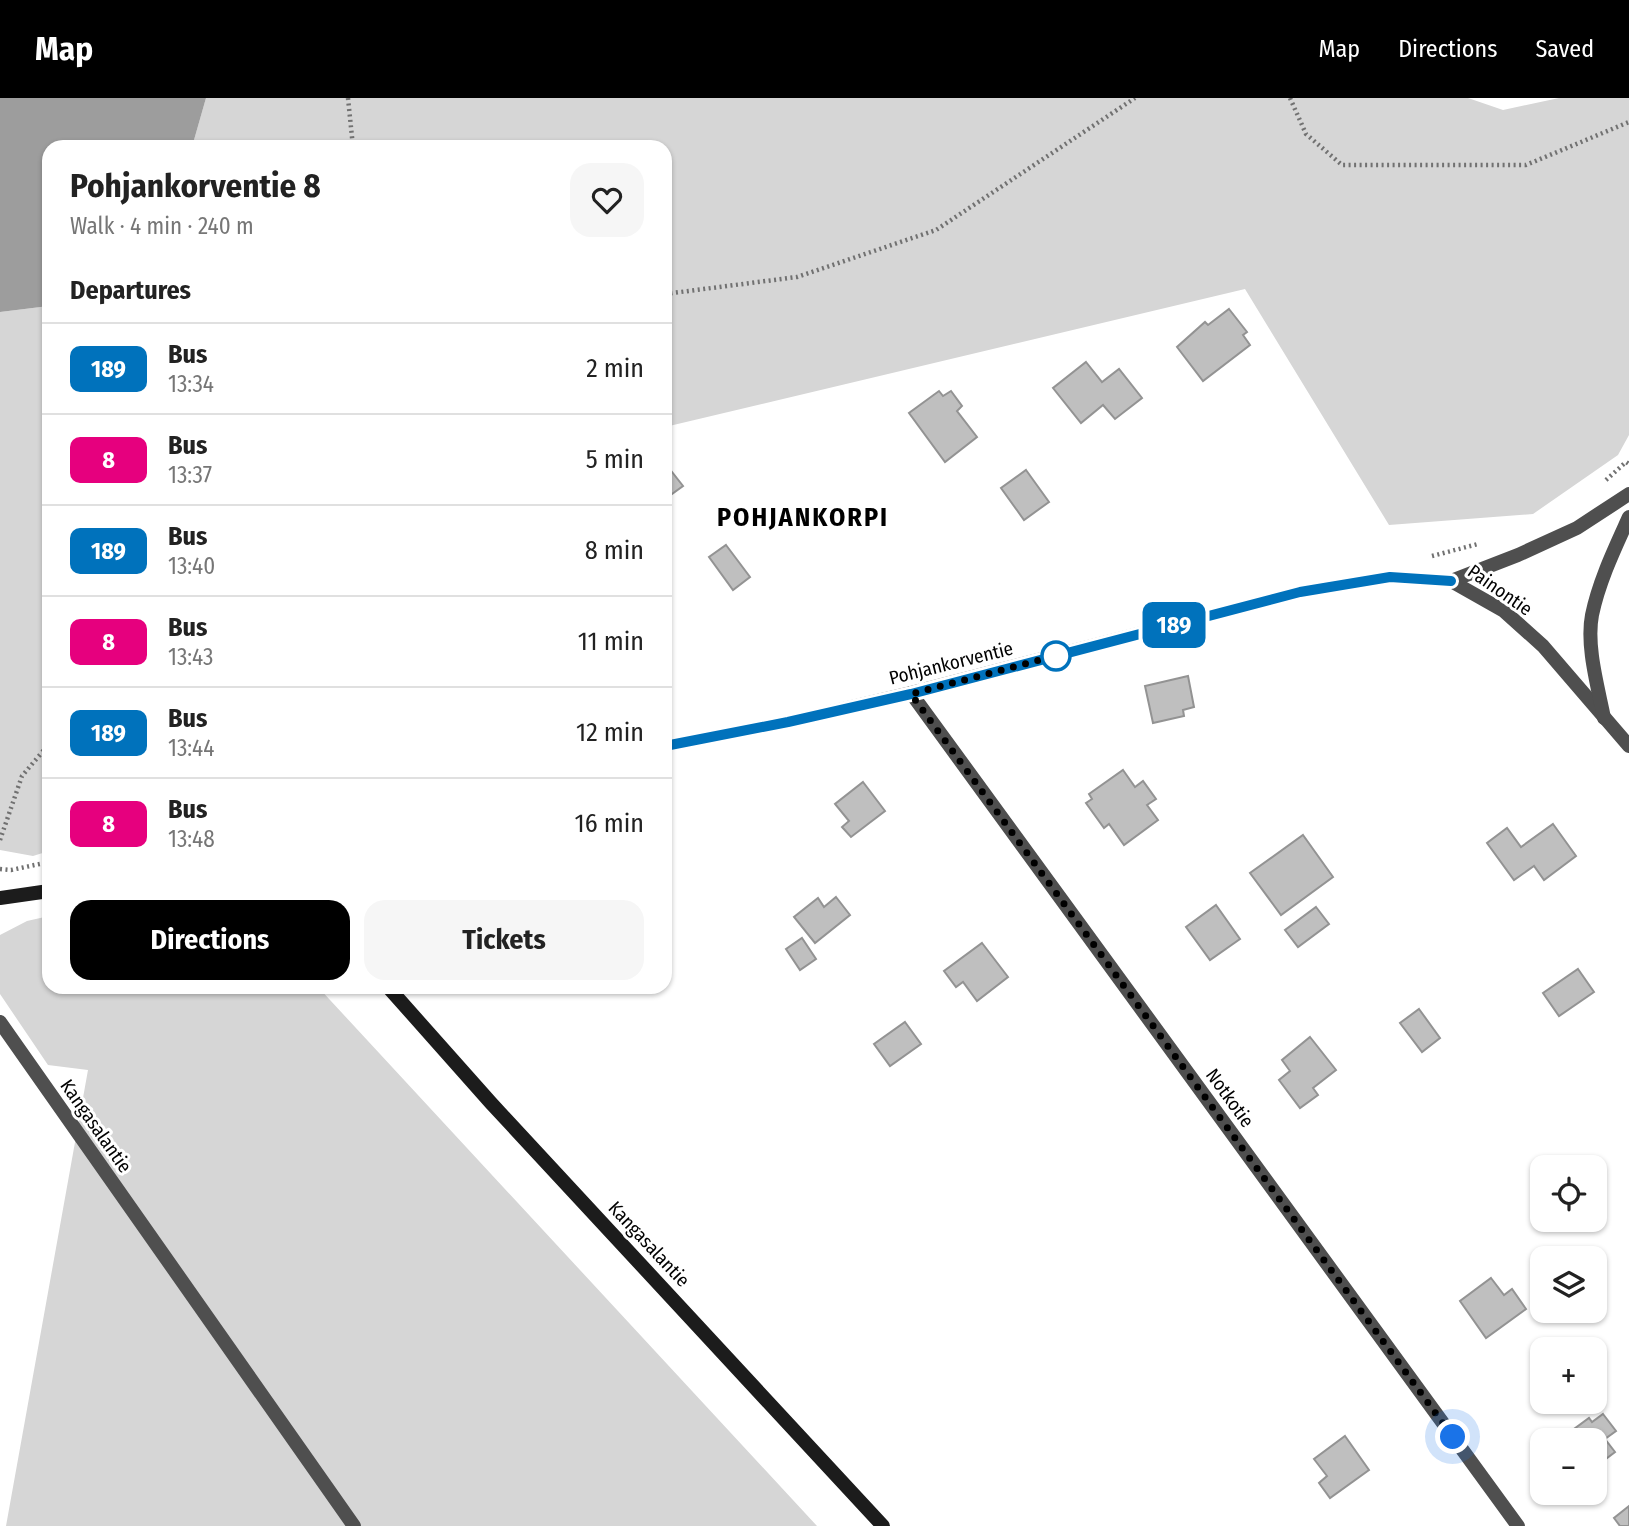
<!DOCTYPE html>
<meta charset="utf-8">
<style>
body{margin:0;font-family:"Fira Sans Condensed",sans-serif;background:#f6f6f6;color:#222;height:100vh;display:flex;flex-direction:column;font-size:26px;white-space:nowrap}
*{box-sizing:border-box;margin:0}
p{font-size:23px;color:#767676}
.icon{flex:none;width:38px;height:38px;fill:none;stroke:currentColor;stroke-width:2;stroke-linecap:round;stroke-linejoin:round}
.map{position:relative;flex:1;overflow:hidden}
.details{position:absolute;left:42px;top:42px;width:630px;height:854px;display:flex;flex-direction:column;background:#fff;border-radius:21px;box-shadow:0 2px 5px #0004}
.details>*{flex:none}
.badge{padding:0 14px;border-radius:10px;font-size:24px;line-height:46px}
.tools{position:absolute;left:1530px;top:1057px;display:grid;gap:14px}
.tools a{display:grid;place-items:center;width:77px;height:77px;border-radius:14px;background:#fff;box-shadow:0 2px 5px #0004;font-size:35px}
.you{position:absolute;width:35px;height:35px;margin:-18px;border:5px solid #fff;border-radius:50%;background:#1a73e8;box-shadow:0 0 0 10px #1a73e833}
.map>.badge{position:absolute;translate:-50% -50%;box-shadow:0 0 0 4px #fff}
h2{padding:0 28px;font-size:26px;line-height:63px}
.round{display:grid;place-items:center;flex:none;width:74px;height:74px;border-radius:21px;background:#f6f6f6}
.head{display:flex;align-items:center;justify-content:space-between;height:119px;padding:0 28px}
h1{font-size:33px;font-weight:700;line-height:52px}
.action{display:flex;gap:14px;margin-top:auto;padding:14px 28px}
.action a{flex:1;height:80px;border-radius:21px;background:#000;color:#fff;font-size:28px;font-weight:700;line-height:80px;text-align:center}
.action a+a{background:#f6f6f6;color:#222}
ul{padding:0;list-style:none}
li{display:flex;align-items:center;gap:21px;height:91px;padding:0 28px;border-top:2px solid #e0e0e0}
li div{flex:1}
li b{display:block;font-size:26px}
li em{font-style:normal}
li .badge{min-width:77px;font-weight:700;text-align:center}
header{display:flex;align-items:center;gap:42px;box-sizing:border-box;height:98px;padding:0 35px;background:#000;color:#fff}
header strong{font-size:33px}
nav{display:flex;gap:38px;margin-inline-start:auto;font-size:24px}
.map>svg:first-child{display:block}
</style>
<header>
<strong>Map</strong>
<nav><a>Map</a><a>Directions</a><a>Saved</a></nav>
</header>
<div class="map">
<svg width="1629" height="1428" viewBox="0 0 1629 1428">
<rect width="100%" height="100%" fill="#fff"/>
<g fill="#d6d6d6">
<path d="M206,0H1468L1503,12L1559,0H1629V337L1618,357L1533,416L1389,427L1245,191L665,329V49H192Z"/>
<path d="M49,208V753L33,758L0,752V214Z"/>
<path d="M49,818V889H318L817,1428H6L88,972L48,967L0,896V837L27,823Z"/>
</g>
<path fill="#9d9d9d" d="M0,0H206L192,49H49V208L0,214Z"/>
<g fill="#bfbfbf" stroke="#939393" stroke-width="2">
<path d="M1229,211L1247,234L1243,237L1250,247L1203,283L1177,249L1205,224L1208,227Z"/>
<path d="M1086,264L1102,284L1119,271L1142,300L1115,321L1103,307L1081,325L1053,290Z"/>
<path d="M939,293L943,298L951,293L962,308L957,313L977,339L945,364L909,315Z"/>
<path d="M665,365L683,388L665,401Z"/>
<path d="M1026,372L1049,404L1024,422L1001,390Z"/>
<path d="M726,447L750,479L733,492L709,459Z"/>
<path d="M1188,578L1194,609L1183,612L1184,618L1153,625L1145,588Z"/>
<path d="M1123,672L1135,689L1143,683L1156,701L1147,707L1158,722L1124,747L1109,726L1104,730L1086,705L1092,701L1089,696Z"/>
<path d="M863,684L885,713L851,739L842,729L849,723L835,706Z"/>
<path d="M1553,726L1576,758L1544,782L1534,768L1514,782L1487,745L1507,730L1521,749Z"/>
<path d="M1303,737L1333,779L1281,817L1250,775Z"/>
<path d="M836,799L850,817L815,845L794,819L818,800L824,809Z"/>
<path d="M1216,807L1240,841L1210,862L1186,829Z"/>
<path d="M1316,809L1329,826L1298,849L1285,832Z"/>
<path d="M802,840L816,861L800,872L786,851Z"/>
<path d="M982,845L1008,879L977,903L963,884L956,889L944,873Z"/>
<path d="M1578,871L1594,894L1559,918L1543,895Z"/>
<path d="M1419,911L1440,940L1422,954L1400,925Z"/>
<path d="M905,924L921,946L890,968L874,946Z"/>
<path d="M1310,939L1336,972L1313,990L1318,997L1300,1010L1279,982L1290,973L1282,962Z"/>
<path d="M1491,1180L1504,1197L1512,1191L1526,1211L1486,1240L1460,1203Z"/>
<path d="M1603,1316L1616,1333L1605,1341L1615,1354L1594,1370V1342H1559L1589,1320L1592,1324Z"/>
<path d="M1345,1338L1369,1372L1330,1400L1319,1385L1327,1378L1314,1361Z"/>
<path d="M1629,1408V1428H1620L1614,1420Z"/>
</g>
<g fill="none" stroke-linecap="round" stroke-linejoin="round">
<g stroke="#717171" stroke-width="4.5" stroke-dasharray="2 3.5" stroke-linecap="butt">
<path d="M348,0L353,49"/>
<path d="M1290,0L1306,36L1342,67H1526L1629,24"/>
<path d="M665,196L797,179L936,132L1135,0"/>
<path d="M1606,382L1626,364L1629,366"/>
<path d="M1432,458L1478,446"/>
<path d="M0,742L22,678L49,646"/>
<path d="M0,771L11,772L49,764"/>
</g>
<g stroke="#4f4f4f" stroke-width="14">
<path d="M1451,483L1504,513L1543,548L1629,648"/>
<path d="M911,595L1518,1428"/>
<path d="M0,924L354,1428"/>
</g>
<g stroke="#4f4f4f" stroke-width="14">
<path d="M1604,620C1598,589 1586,548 1592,517C1599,483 1615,450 1629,419"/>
<path d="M665,648L788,624L911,595L1300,494L1390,479L1451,483L1518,457L1577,430L1629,396"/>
</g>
<g stroke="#1c1c1c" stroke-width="14">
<path d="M0,800L49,793"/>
<path d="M388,889L491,1005L883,1428"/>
</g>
</g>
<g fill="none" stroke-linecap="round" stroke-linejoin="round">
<g stroke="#fff" stroke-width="16">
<path id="line" d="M665,648L788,624L911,596L1300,494L1390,479L1451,483"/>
</g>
<use href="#line" stroke="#0072bc" stroke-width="10"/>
<path stroke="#000" stroke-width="7" stroke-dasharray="0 12.6" d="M1056,558L1059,557L911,596L1453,1339"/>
</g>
<circle fill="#fff" stroke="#0072bc" stroke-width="3.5" cx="1056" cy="558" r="14"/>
<g text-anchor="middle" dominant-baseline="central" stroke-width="6" stroke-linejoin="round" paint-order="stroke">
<g font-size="19" fill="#000" stroke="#fff">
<text transform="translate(1500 492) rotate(35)">Painontie</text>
<text transform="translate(951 565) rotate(-14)">Pohjankorventie</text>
<text transform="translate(1230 1000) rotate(54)">Notkotie</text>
<text transform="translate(96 1028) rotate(55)">Kangasalantie</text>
<text transform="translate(649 1146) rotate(47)">Kangasalantie</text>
</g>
<g font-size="26" font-weight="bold" letter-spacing="2" fill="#000" stroke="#fff">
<text x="803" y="419">POHJANKORPI</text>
</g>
</g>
</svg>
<div class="tools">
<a><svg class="icon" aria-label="locate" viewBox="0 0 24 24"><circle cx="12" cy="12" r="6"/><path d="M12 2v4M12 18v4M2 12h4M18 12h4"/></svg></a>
<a><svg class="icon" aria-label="layers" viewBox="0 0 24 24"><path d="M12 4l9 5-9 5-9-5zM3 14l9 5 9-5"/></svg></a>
<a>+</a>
<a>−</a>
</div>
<div class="you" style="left:1453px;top:1339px"></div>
<b class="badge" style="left:1174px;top:527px;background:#0072bc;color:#fff">189</b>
<section class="details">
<div class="head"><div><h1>Pohjankorventie 8</h1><p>Walk · 4 min · 240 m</p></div><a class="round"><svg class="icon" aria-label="heart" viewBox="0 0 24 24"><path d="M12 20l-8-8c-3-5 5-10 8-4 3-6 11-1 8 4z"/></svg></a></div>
<h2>Departures</h2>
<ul>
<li><span class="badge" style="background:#0072bc;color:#fff">189</span><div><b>Bus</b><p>13:34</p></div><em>2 min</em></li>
<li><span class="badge" style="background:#e6007e;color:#fff">8</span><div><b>Bus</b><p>13:37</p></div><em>5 min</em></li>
<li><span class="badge" style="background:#0072bc;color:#fff">189</span><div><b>Bus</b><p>13:40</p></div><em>8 min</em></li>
<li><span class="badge" style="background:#e6007e;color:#fff">8</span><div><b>Bus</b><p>13:43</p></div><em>11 min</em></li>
<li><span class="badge" style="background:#0072bc;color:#fff">189</span><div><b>Bus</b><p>13:44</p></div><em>12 min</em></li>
<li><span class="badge" style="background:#e6007e;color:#fff">8</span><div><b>Bus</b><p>13:48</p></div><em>16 min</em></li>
</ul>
<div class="action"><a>Directions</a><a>Tickets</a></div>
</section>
</div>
